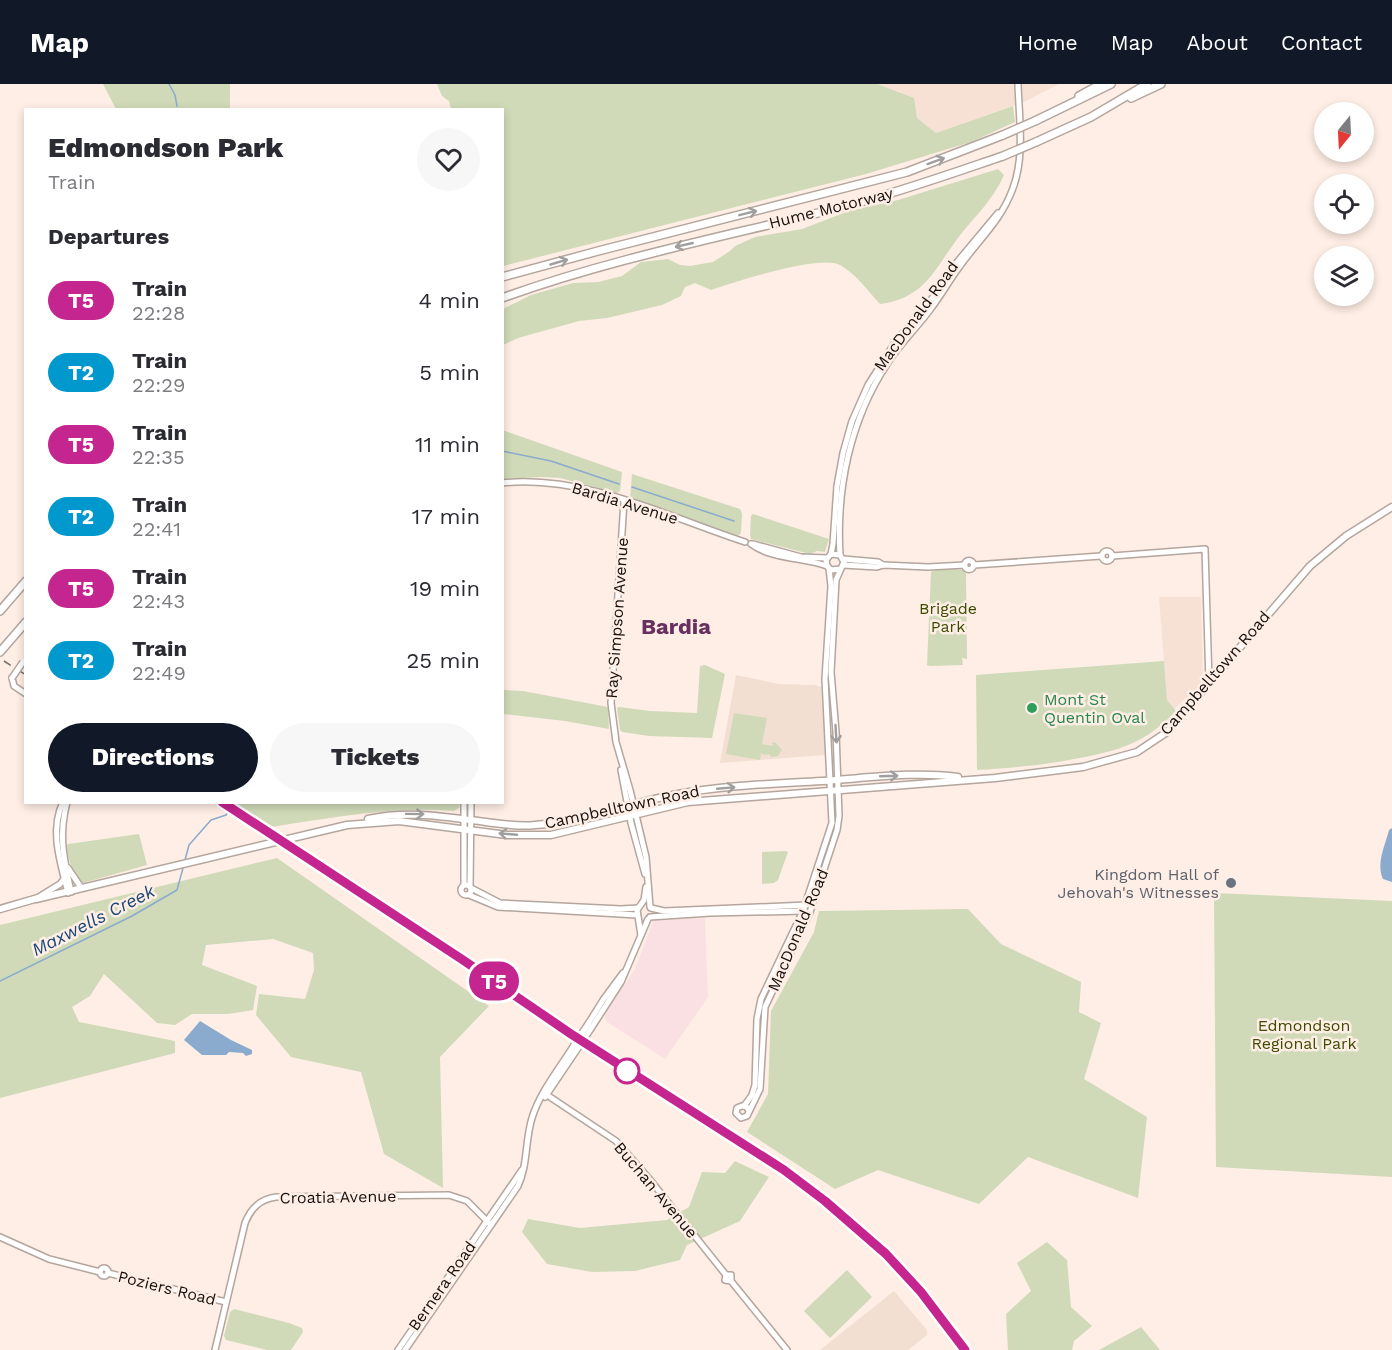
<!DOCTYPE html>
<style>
body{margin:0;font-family:"Work Sans",sans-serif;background:#f7f7f7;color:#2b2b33;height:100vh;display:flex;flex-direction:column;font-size:22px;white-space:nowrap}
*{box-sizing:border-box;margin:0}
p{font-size:20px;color:#7c7c81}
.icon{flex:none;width:33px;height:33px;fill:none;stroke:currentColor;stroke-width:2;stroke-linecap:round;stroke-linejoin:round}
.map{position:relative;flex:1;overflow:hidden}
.panel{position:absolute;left:24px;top:24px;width:480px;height:696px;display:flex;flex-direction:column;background:#fff;border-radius:0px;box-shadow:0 3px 9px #0003}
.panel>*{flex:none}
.badge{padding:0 12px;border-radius:20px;font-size:21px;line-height:39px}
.needle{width:39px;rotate:198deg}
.buttons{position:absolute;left:1314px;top:18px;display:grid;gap:12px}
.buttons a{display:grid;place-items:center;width:60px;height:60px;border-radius:50%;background:#fff;box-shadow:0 3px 9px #0003;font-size:30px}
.map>.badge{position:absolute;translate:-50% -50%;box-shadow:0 0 0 3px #fff}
h2{padding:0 24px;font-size:22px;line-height:54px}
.round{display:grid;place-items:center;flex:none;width:63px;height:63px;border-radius:32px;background:#f7f7f7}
.head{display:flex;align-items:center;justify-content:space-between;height:102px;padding:0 24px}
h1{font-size:28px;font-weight:800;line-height:45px}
.cta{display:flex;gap:12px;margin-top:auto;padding:12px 24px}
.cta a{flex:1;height:69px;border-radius:36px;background:#111827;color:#fff;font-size:24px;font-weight:800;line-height:69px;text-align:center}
.cta a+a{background:#f7f7f7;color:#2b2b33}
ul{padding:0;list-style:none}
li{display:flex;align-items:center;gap:18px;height:72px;padding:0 24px}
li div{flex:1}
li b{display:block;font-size:22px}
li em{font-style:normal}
li .badge{min-width:66px;font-weight:700;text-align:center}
header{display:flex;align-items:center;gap:36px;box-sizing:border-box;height:84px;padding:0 30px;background:#111827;color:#fff}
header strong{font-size:28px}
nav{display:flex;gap:33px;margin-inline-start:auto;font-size:21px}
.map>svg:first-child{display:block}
</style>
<header>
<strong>Map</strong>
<nav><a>Home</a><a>Map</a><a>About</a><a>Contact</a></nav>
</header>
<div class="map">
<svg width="1392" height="1266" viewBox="0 0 1392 1266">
<rect width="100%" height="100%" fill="#feeee5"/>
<path fill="#fbe0e3" d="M705,834L708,913L665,975L607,938L604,931L635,885L654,835Z"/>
<g fill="#f7e1d5">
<path d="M877,0H1059L1024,18L936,49L917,34L914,21Z"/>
<path d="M1159,513H1201L1203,599L1174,625L1167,616Z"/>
</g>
<g fill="#f3dfd1">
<path d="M736,591L779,600L815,601L821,603L826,671L720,679Z"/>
<path d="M894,1207L927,1246V1251L908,1266H820Z"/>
</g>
<g fill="#d0dab8">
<path d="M103,0H230V25H116Z"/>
<path d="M437,0H877L914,14L917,34L936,49L1013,22L1015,38L971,58L866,90L503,182L502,26L451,25L449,17L442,12Z"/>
<path d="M998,85L1004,91C992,117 978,129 961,150C935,183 927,214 880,220C868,207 856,190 840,181C821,170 734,198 711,206L695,199L685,203L681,212L662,221L607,234L579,237L518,254L503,261V225L531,211L573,199L598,198L622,192L641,178L668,175L680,181L690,182L713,178L730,167L735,162L755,153L802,145L849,127L898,116Z"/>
<path d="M502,346L622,388L620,407L617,409L560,394L541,393L503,395Z"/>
<path d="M632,390L740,425L742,430L741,449L738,452L630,415Z"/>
<path d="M753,430L829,455L825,468L817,467L810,470L751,455L750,451L751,432Z"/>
<path d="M956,485L964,486L966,490L967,575L962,574L963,581L930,582L927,581L931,488L935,486Z"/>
<path d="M1164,577L1167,616L1176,627C1141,664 1111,668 1064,677C1036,682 1006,684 977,686L976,591Z"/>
<path d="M705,581L725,590L712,654L649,652L622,648L620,646L617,624L619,623L650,627L697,629L700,582Z"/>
<path d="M503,606L523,607L608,623L609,645L565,637L503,630Z"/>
<path d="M734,629L767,634L762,660L773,662L772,658L776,659L782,666L778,672L771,673L769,670L764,671L761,669L760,676L726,670Z"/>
<path d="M460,718L459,724L454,727C392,722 332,734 271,743L232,719Z"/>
<path d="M139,750L147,781L83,799C72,790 69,776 66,763L68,760Z"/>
<path d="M786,767L788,768L778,796L774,799L762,800V768Z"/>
<path d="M277,774L489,922L440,973L443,1104L384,1070L361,988L291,973L256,931L259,910L305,915L314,886L313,869L273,855L206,861L202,881L257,902L253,926L228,930H192L175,941L157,939L104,890L90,912L72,923L79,938L175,957V969L0,1014V841Z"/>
<path d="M1214,809L1392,817V1093L1216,1083Z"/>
<path d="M968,825L1001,860L1081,898L1079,928L1101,939L1084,995L1147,1033L1138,1114L1028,1073L979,1120L878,1086L835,1105L747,1048L768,1010L771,927L814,848L819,827Z"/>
<path d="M735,1077L769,1093L740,1137L687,1161L680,1176L635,1187L592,1188L547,1180L522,1148L528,1135L580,1144L667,1136L689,1123L702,1088L725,1089Z"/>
<path d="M1047,1158L1067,1176L1071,1223L1092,1242L1074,1257L1072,1266H1008L1006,1230L1031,1207L1017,1179Z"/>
<path d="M847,1186L872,1213L830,1254L804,1227Z"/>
<path d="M234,1225L289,1239L302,1244L303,1248L291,1266H267L226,1256L224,1252L230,1228Z"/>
<path d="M1141,1243L1160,1266H1099Z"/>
</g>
<g fill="#8aaace">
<path d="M1392,744V798L1383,795C1376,779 1385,762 1389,746Z"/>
<path d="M200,937L231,956L252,966V970L246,972L243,969L229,968L226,971H202L184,956Z"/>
</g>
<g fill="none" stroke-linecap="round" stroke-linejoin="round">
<g stroke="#8aaace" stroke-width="1.5">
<path d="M169,0L175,11L177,22"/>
<path d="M502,367L551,377L619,400"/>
<path d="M632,403L734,437"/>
<path d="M185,776L189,761L211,736L226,731L235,718"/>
<path d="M0,897L132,832L177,806L183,784"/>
</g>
<g stroke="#b4a59d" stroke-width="8">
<g id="secondary">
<path d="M502,399C583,390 669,433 745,458"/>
<path d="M624,417L611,619L616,658L630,706L646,773L650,823"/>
<path d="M751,460C773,476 803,473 827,482"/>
<path d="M753,460L801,473L827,474"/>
<circle cx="1107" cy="472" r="5"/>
<path d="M831,470L833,460L837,402L843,369L852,337L868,301L896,257L931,216L953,183L998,129"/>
<path d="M840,471C836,405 850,336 887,280C900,259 918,243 932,223C942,210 950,195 960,182C980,154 1001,137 1013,104C1025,72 1019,34 1018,0"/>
<path d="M1112,472L1205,465L1209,599"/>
<path d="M843,475L878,478L883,481"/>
<circle cx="969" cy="481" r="4.5"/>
<path d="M843,481L877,483L883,481L928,483L965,481"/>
<path d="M974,481L1101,472"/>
<path d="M12,594L14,602L26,610"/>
<path d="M621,686L631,739L645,790"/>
<path d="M63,718C49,747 61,780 68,809"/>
<path d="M67,718C58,753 64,774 71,808"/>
<path d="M68,784L80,802"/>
<circle cx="466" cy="806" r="5"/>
<path d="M464,801V718"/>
<path d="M470,803L471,718"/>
<path d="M471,804L500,819L621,825L638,824"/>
<path d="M469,811L498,823L637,831"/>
<path d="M39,813L60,800L64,795"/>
<path d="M651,824L664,827L807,821"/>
<path d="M650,833L710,829L805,827"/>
<path d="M641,851L637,826L644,816L646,803"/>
<path d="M588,940L603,916L623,889"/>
<path d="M592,943L621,898L648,835"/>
<path d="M547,1011L616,1057L651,1097L726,1191"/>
<path d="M545,1013L578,964"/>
<path d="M744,1022L752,1011L755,1001L757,935L761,915L803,827L832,739L825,595L831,502L829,484"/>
<path d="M749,1027L746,1022H742L737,1024L736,1029L741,1034L747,1032L760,1005L765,923L810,828L837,746L839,732L836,648L831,588L836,496L844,478L840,471L831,470L826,476L827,482L831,486L840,485"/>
<path d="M0,1153L49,1175L100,1188"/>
<circle cx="104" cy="1188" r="4"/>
<path d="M108,1189L226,1218"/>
<path d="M731,1197V1191H726L725,1196L731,1197L787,1266"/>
<path d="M215,1266L245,1139C251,1124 260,1115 276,1113L449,1111L467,1117L491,1141"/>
<path d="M398,1266L522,1086"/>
<path d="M405,1266L518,1102C528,1081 525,1056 532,1034C540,1008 559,985 574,961"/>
</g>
</g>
<g stroke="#b4a59d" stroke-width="9">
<g id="primary">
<path d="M368,735C408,726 446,733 486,738C502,740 519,743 535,741C582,738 627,720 673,711C722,701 773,700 822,697C868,694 913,687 958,693"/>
<path d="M36,815L347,741L399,737L507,751H551L688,718L995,694L1083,683L1137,668L1167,648L1310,482L1346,452L1392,423"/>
<path d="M0,825L38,814"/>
</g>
</g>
<g stroke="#b4a59d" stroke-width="10">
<g id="highway">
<path d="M1079,12L1101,0"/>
<path d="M1131,14L1161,0"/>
<path d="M1035,37L1111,0"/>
<path d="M1036,58L1091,33L1147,0"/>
<path d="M502,193L602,166L907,88L1003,51"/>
<path d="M502,214C613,174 728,152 842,123C897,109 950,90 1003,72"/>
<path d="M0,527L26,497"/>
<path d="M0,568L26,538"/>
</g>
</g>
<use href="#secondary" stroke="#fff" stroke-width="5"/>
<use href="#primary" stroke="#fff" stroke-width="6"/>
<use href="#highway" stroke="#fff" stroke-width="7"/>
<g stroke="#756c66" stroke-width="1.5" stroke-dasharray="8 8" stroke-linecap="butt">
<path d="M4,577L26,591"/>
<path d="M222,718L463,876L571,950L785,1086L825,1117L886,1170L921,1208L965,1266"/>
</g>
<g stroke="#b4a59d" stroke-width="8" stroke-linecap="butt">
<g id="secondary-bridge">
<path d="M12,594L23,578"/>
<path d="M574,961L588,940"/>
<path d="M578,964L592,943"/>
</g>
</g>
<g stroke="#b4a59d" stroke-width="10" stroke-linecap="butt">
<g id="highway-bridge">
<path d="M1003,51L1035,37"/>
<path d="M1003,72L1036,58"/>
</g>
</g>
<use href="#secondary-bridge" stroke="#fff" stroke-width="5"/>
<use href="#highway-bridge" stroke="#fff" stroke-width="7"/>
</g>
<defs><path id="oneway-shaft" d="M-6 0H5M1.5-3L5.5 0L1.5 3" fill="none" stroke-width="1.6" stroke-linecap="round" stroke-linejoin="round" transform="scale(1.5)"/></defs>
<g stroke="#a19f9e">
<use href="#oneway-shaft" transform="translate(936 77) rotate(-20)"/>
<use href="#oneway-shaft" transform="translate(748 129) rotate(-14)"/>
<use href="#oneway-shaft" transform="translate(684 161) rotate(167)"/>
<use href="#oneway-shaft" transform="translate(559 178) rotate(-16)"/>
<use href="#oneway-shaft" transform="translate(836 650) rotate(87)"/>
<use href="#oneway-shaft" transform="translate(889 692) rotate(-2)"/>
<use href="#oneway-shaft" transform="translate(726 704) rotate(-5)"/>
<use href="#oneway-shaft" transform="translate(415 730) rotate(1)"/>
<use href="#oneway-shaft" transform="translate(508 750) rotate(-175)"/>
</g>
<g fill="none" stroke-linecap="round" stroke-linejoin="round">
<g stroke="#fff" stroke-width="14">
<path id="line" d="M222,718L463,876L571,950L784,1086L825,1117L886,1170L921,1208L965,1266"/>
</g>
<use href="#line" stroke="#c4258f" stroke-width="9"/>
</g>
<circle fill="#2e9e5b" stroke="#feeee5" stroke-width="2" cx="1032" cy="624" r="6"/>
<circle fill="#6b7280" stroke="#feeee5" stroke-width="2" cx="1231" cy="799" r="6"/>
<circle fill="#fff" stroke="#c4258f" stroke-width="3" cx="627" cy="987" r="12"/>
<g text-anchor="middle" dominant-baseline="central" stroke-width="5" stroke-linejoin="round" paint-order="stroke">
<g font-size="16" fill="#15100d" stroke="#feeee5">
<text transform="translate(831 124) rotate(-14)">Hume Motorway</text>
<text transform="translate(916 232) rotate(-54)">MacDonald Road</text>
<text transform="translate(625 419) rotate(17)">Bardia Avenue</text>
<text transform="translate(617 534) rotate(-86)">Ray Simpson Avenue</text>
<text transform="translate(1215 589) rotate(-49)">Campbelltown Road</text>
<text transform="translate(622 723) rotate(-12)">Campbelltown Road</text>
<text transform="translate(798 846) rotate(-67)">MacDonald Road</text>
<text transform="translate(656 1106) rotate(50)">Buchan Avenue</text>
<text transform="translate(338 1113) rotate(-1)">Croatia Avenue</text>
<text transform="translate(442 1202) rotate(-55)">Bernera Road</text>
<text transform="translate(167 1204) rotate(14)">Poziers Road</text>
</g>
<g font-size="16" fill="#3d4c01" stroke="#feeee5">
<text x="948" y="524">Brigade<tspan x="948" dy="18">Park</tspan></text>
<text x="1304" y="941">Edmondson<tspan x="1304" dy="18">Regional Park</tspan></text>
</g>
<g font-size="16" fill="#27864d" stroke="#feeee5" text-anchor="start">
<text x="1044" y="615">Mont St<tspan x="1044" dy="18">Quentin Oval</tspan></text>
</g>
<g font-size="16" fill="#5b616d" stroke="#feeee5" text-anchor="end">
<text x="1219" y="790">Kingdom Hall of<tspan x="1219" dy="18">Jehovah's Witnesses</tspan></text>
</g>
<g font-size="18" font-style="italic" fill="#194776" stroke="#feeee5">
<text transform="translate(93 836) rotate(-27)">Maxwells Creek</text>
</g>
<g font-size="22" font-weight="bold" fill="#67305e" stroke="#feeee5">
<text x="676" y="542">Bardia</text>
</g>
</g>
</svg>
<div class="buttons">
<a><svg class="needle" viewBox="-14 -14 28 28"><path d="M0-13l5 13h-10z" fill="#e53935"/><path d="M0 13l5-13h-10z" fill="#7c7c81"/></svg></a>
<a><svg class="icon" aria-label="locate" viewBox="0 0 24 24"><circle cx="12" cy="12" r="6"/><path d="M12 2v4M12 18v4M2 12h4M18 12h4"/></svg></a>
<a><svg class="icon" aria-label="layers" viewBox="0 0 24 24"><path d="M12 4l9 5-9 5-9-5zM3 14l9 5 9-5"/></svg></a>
</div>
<b class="badge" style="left:494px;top:897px;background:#c4258f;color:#fff">T5</b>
<section class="panel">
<div class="head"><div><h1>Edmondson Park</h1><p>Train</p></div><a class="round"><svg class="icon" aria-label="heart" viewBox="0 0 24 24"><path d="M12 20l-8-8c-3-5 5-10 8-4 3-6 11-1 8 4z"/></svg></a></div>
<h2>Departures</h2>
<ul>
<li><span class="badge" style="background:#c4258f;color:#fff">T5</span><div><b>Train</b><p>22:28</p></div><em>4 min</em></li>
<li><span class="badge" style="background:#0098cd;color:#fff">T2</span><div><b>Train</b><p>22:29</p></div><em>5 min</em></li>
<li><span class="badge" style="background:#c4258f;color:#fff">T5</span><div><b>Train</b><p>22:35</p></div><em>11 min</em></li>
<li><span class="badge" style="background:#0098cd;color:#fff">T2</span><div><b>Train</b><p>22:41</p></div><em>17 min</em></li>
<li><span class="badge" style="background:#c4258f;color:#fff">T5</span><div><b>Train</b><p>22:43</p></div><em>19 min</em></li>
<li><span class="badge" style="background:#0098cd;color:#fff">T2</span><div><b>Train</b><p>22:49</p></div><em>25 min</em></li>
</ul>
<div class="cta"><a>Directions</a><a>Tickets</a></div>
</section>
</div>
